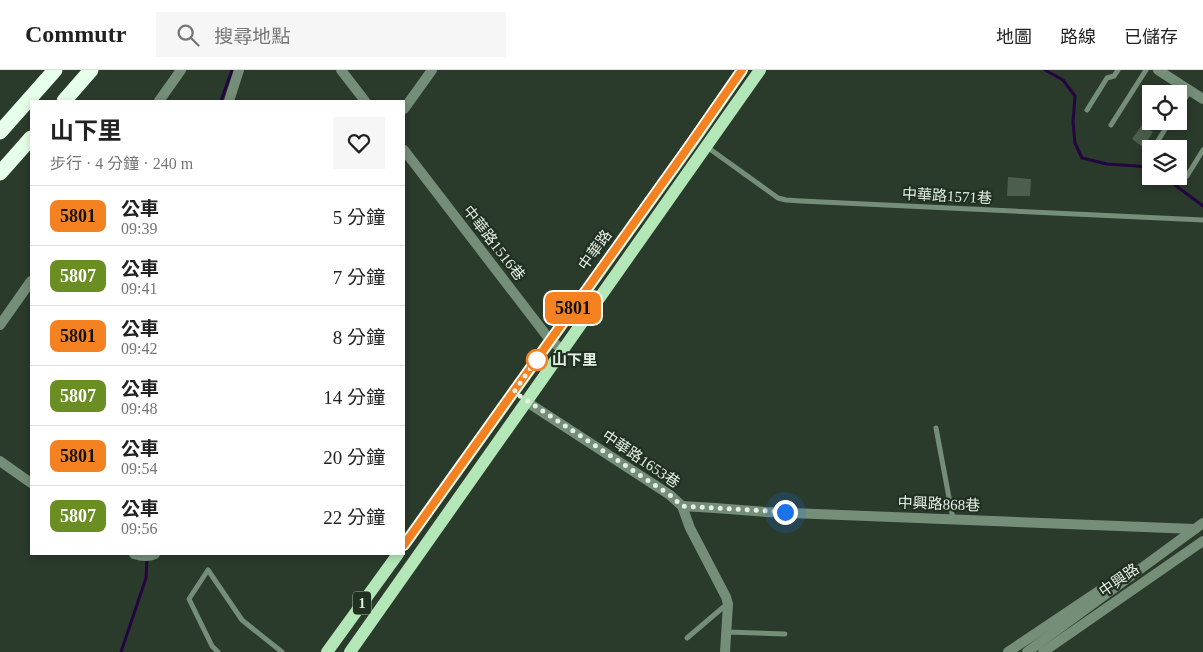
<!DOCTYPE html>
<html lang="zh-TW">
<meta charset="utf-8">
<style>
body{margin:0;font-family:"Times New Roman","Noto Sans TC",serif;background:#f6f6f6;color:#222;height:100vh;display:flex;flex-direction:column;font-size:19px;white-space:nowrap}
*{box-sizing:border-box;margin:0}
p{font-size:16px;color:#767676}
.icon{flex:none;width:28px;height:28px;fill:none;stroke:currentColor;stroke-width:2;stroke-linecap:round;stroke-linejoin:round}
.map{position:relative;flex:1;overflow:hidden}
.side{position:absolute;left:30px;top:30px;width:375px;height:455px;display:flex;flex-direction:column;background:#fff;border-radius:0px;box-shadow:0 2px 8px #0003}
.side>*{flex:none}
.badge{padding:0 10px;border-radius:8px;font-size:18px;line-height:32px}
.controls{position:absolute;left:1142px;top:15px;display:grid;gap:10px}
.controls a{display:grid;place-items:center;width:45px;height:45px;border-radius:0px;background:#fff;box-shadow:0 2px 8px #0003;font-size:25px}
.you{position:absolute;width:25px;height:25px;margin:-12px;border:4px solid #fff;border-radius:50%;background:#1a73e8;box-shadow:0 0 0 8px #1a73e833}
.map>.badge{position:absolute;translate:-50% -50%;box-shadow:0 0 0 2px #fff}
.round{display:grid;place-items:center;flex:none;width:52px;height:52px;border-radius:0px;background:#f6f6f6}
.overview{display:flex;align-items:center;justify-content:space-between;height:85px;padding:0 20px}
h1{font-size:24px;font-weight:700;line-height:38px}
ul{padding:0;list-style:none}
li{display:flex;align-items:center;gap:15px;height:60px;padding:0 20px;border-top:1px solid #e0e0e0}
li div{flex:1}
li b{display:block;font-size:19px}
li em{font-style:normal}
li .badge{min-width:55px;font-weight:700;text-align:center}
header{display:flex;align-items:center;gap:30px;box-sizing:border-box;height:70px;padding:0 25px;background:#fff;border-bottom:1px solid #e0e0e0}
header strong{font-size:24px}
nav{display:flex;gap:28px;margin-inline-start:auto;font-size:18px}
.search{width:350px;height:45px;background:#f6f6f6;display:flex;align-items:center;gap:12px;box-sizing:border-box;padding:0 18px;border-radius:0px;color:#767676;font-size:19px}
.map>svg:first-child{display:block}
</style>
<header>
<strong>Commutr</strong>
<div class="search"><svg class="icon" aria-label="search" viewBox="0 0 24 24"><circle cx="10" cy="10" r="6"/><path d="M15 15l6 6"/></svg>搜尋地點</div>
<nav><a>地圖</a><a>路線</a><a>已儲存</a></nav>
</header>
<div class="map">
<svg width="1203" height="582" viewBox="0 0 1203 582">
<rect width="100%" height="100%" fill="#2a3a2b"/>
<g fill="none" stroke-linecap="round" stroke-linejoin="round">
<g stroke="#23063f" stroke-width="3">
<path d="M1045,0L1063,10L1075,26L1073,52L1075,73L1082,88L1107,94L1137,96L1151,98"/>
<path d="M221,31L232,0"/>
<path d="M1163,106L1203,136"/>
<path d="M121,582L146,508L147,487"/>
</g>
</g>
<g fill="#4c5e4d">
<path d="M1142,55L1153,62L1143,77L1132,69Z"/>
<path d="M1008,107L1031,109L1030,126H1007Z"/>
</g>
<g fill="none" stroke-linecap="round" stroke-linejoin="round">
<g stroke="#758e77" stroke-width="5">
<path d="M1179,38L1190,21"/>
<path d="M1087,40L1107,8L1114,6L1118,0"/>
<path d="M1111,55L1146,0"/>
<path d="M707,77L778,128L786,130L801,131L1203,150"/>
<path d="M1153,79L1170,51"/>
<path d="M1187,106L1203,80"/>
<path d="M936,358L953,449"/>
<path d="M727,562L785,564"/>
<path d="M687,568L727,534"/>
<path d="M218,582L212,576L189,529L208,500L242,550L282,582"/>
</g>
<g stroke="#758e77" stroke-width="10">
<path d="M341,0L365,31"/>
<path d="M1158,0L1203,29"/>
<path d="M159,31L181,0"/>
<path d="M229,31L239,0"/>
<path d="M404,39L432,0"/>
<path d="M404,80L550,270L563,280"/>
<path d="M0,255L31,211"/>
<path d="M527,332L670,425L682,436L690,458L726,527L728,534L725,582"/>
<path d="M0,391L31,413"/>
<path d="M682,436L715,438L766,442L1195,459"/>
<path d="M134,484C140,486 149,487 155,484"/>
</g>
<g stroke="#758e77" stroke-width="10">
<path d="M1008,582L1099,521"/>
<path d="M1027,582L1203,453"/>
<path d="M1043,582L1203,471"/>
</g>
<g stroke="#b3e7b7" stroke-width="12">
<path d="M404,475L693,71L742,0"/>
<path d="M327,582L398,484"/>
<path d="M350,582L760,0"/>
</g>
<g stroke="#e6ffe8" stroke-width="15">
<path d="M64,31L91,0"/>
<path d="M0,62L55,0"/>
<path d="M0,103L31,68"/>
</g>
</g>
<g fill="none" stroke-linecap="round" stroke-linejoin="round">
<g stroke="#fff" stroke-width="11">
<path id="line" d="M404,475L682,86L742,0"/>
</g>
<use href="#line" stroke="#f58220" stroke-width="8"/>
<path stroke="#e4eee4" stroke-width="5" stroke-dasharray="0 9" d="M537,290L541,283L514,322L670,425L682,436L785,442"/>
</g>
<circle fill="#fff" stroke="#f58220" stroke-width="2.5" cx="537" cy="290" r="10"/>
<g text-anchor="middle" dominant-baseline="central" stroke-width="4.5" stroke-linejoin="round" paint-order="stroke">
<rect fill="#203021" stroke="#a9b5aa" stroke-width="1" x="353" y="521.5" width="18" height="23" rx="4"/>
<g font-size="14" font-weight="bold" fill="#e4eee4">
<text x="362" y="533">1</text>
</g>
<g font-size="15" fill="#e4eee4" stroke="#203021">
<text transform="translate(947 126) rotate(3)">中華路1571巷</text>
<text transform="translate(494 173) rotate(52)">中華路1516巷</text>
<text transform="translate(595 180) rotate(-54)">中華路</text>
<text transform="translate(641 389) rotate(34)">中華路1653巷</text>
<text transform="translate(939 434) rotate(2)">中興路868巷</text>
<text transform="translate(1119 510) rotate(-35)">中興路</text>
</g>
<g font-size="15" font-weight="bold" fill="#e4eee4" stroke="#203021" text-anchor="start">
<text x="552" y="290">山下里</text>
</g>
</g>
</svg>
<div class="controls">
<a><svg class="icon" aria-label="locate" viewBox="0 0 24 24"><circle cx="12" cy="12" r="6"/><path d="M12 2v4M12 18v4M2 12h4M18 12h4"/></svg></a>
<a><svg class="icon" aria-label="layers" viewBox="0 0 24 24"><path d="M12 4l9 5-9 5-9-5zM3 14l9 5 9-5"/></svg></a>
</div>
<div class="you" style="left:785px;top:442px"></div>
<b class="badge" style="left:573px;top:238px;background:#f58220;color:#111">5801</b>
<section class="side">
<div class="overview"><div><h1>山下里</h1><p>步行 · 4 分鐘 · 240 m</p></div><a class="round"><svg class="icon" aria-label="heart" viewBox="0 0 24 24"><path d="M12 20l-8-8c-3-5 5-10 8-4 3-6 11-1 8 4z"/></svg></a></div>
<ul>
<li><span class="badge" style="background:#f58220;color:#111">5801</span><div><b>公車</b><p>09:39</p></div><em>5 分鐘</em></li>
<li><span class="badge" style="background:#6b8e23;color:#fff">5807</span><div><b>公車</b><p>09:41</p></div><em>7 分鐘</em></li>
<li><span class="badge" style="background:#f58220;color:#111">5801</span><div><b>公車</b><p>09:42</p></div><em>8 分鐘</em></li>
<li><span class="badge" style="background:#6b8e23;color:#fff">5807</span><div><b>公車</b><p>09:48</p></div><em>14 分鐘</em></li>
<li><span class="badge" style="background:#f58220;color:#111">5801</span><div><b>公車</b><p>09:54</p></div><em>20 分鐘</em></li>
<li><span class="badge" style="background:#6b8e23;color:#fff">5807</span><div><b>公車</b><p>09:56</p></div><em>22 分鐘</em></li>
</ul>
</section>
</div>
